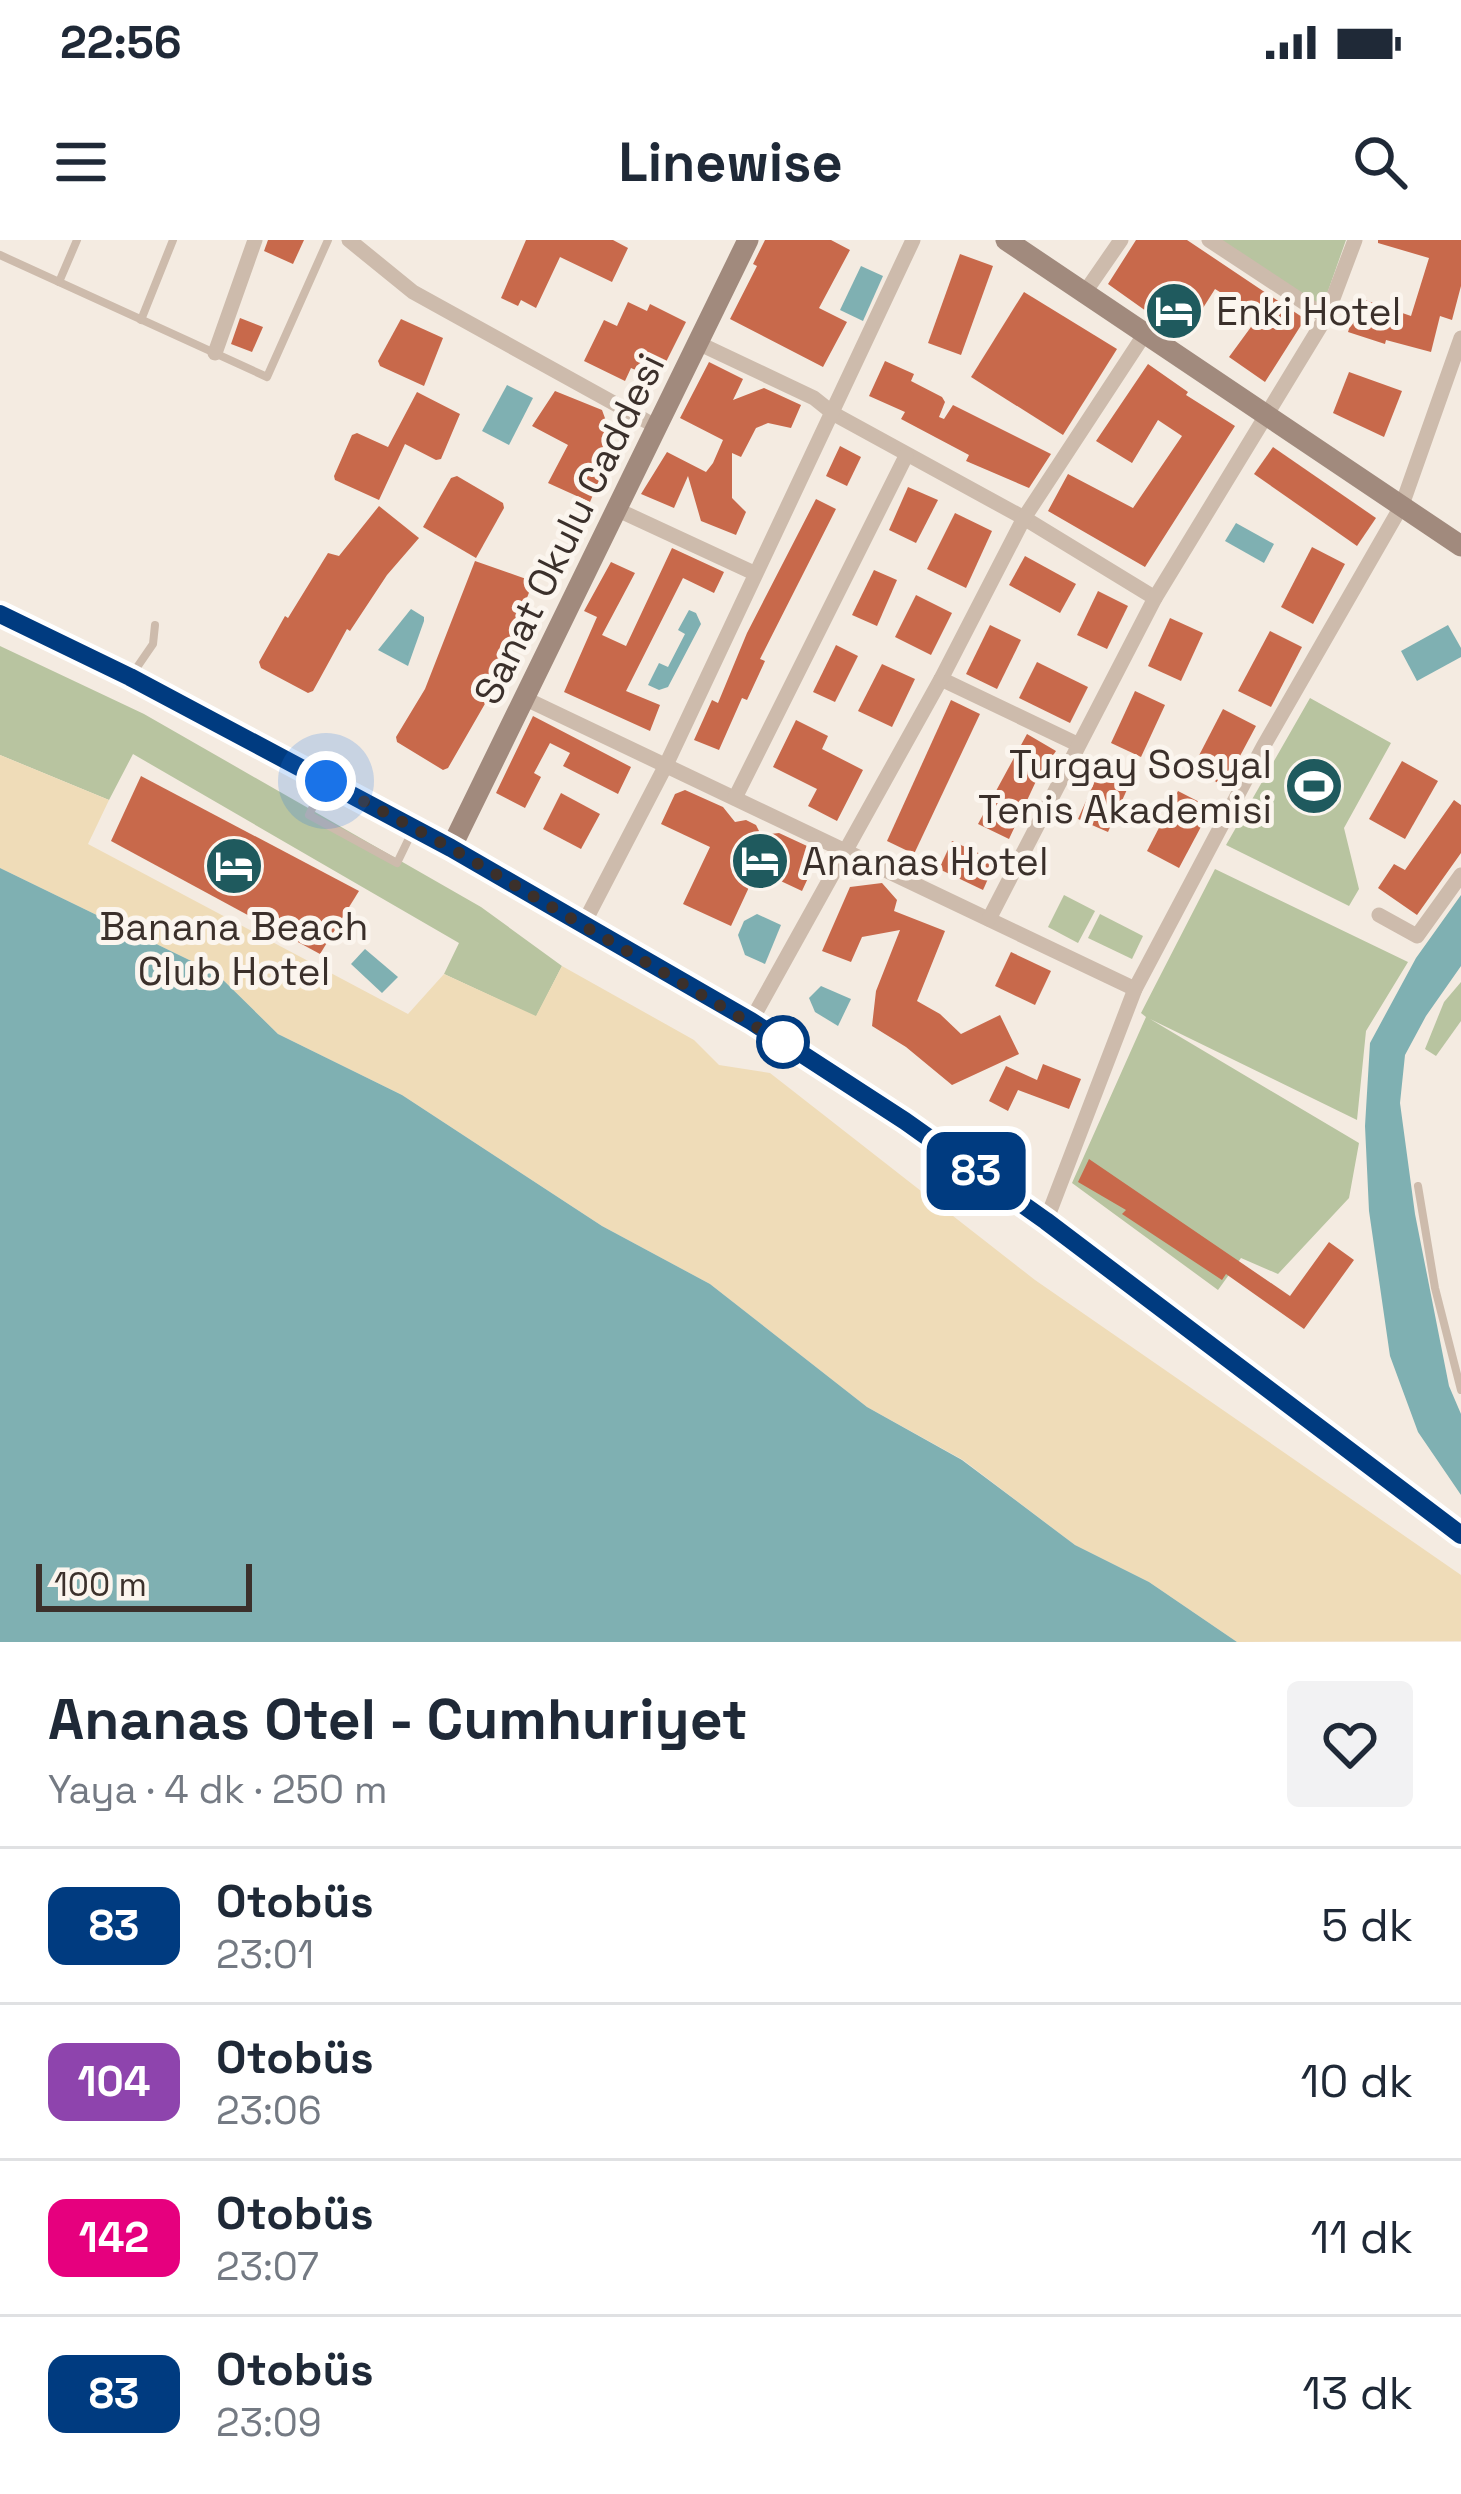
<!DOCTYPE html>
<html lang="tr">
<meta charset="utf-8">
<style>
body{margin:0;font-family:"Space Grotesk",sans-serif;background:#f2f2f3;color:#1f2937;height:100vh;display:flex;flex-direction:column;font-size:45px;white-space:nowrap}
*{box-sizing:border-box;margin:0}
p{font-size:39px;color:#747a83}
.icon{flex:none;width:66px;height:66px;fill:none;stroke:currentColor;stroke-width:2;stroke-linecap:round;stroke-linejoin:round}
.map{position:relative;height:1402px;overflow:hidden}
.sheet{display:flex;flex-direction:column;background:#fff;flex:1}
.sheet>*{flex:none}
.badge{padding:0 24px;border-radius:18px;font-size:42px;line-height:78px}
.scale{position:absolute;left:36px;bottom:30px;width:216px;box-sizing:border-box;padding-left:12px;border:6px solid #3b302b;border-top:0;font-size:33px;line-height:42px;white-space:nowrap;color:#3b302b;-webkit-text-stroke:9px #fbf5ee;paint-order:stroke}
.you{position:absolute;width:60px;height:60px;margin:-30px;border:9px solid #fff;border-radius:50%;background:#1a73e8;box-shadow:0 0 0 18px #1a73e833}
.map>.badge{position:absolute;translate:-50% -50%;box-shadow:0 0 0 6px #fff}
.round{display:grid;place-items:center;flex:none;width:126px;height:126px;border-radius:12px;background:#f2f2f3}
.summary{display:flex;align-items:center;justify-content:space-between;height:204px;padding:0 48px}
h1{font-size:57px;font-weight:700;line-height:90px}
ul{padding:0;list-style:none}
li{display:flex;align-items:center;gap:36px;height:156px;padding:0 48px;border-top:3px solid #e0e1e3}
li div{flex:1}
li b{display:block;font-size:45px}
li em{font-style:normal}
li .badge{min-width:132px;font-weight:700;text-align:center}
.status{display:flex;justify-content:space-between;align-items:center;height:84px;padding:0 60px;background:#fff;direction:ltr}
.status svg{height:33px;fill:currentColor}
header{display:flex;justify-content:space-between;align-items:center;height:156px;padding:0 48px;background:#fff;font-size:54px;font-weight:700}
.map>svg:first-child{display:block}
</style>
<div class="status"><b>22:56</b><svg viewBox="0 0 49 12"><path d="M0 12V9h3v3zM5 12V6h3v6zM10 12V3h3v9zM15 12V0h3v12zM26 1h20v11H26zM47 4h2v5h-2z"/></svg></div>
<header><svg class="icon" aria-label="menu" viewBox="0 0 24 24"><path d="M4 6h16M4 12h16M4 18h16"/></svg>Linewise<svg class="icon" aria-label="search" viewBox="0 0 24 24"><circle cx="10" cy="10" r="6"/><path d="M15 15l6 6"/></svg></header>
<div class="map">
<svg width="1461" height="1402" viewBox="0 0 1461 1402">
<rect width="100%" height="100%" fill="#f4ebe1"/>
<g fill="#b8c4a0">
<path d="M1215,0H1346L1321,71Z"/>
<path d="M0,406L144,474L481,667L562,726L536,777L444,734L459,703L133,514L109,560L0,515Z"/>
<path d="M1310,458L1391,503L1344,588L1359,649L1349,666L1226,605Z"/>
<path d="M1215,629L1408,722L1366,791L1357,880L1150,779L1359,903L1349,958L1278,1034L1241,1018L1218,1050L1072,943L1146,777L1141,773Z"/>
<path d="M1064,655L1095,671L1078,703L1048,687Z"/>
<path d="M1100,674L1143,696L1132,719L1088,698Z"/>
<path d="M1461,742V781L1436,816L1425,809L1444,762Z"/>
</g>
<path fill="#efdcb8" d="M0,515L109,560L88,604L408,774L444,734L536,776L562,726L694,800L719,825L770,833L1035,1040L1461,1335V1401L1237,1402L1149,1342L1075,1305L963,1220L867,1167L710,1044L602,986L402,855L278,794L216,733L0,628Z"/>
<g fill="#7fb0b2">
<path d="M861,26L883,36L863,81L840,70Z"/>
<path d="M507,145L533,158L509,205L482,191Z"/>
<path d="M1236,283L1274,304L1264,323L1225,301Z"/>
<path d="M411,369L424,377V381L408,426L378,410Z"/>
<path d="M689,370L696,373L701,384L668,447L659,450L648,445L659,423L668,427L685,394L678,390Z"/>
<path d="M1448,385L1461,408V417L1417,441L1401,411Z"/>
<path d="M0,628L216,733L278,794L402,855L602,986L710,1044L867,1167L962,1220L1075,1305L1149,1342L1237,1402H0Z"/>
<path d="M1461,655V726L1426,776L1405,815L1400,863L1415,974L1449,1146L1461,1174V1255L1418,1192L1390,1116L1369,971L1365,886L1370,803L1416,718Z"/>
<path d="M757,674L781,685L765,724L745,715L738,695L744,681Z"/>
<path d="M365,709L398,737L382,753L351,724Z"/>
<path d="M821,746L851,759L838,786L815,772L809,758Z"/>
</g>
<g fill="#c8694b">
<path d="M268,0H304L293,24L264,11Z"/>
<path d="M526,0H613L628,8L612,42L560,17L536,68L521,60L518,66L501,58Z"/>
<path d="M765,0H831L850,10L819,68L847,82L823,127L730,79L757,26L753,24Z"/>
<path d="M1136,0H1187L1305,79L1265,142L1229,117L1259,76L1215,49L1184,98L1108,44Z"/>
<path d="M1378,0H1461V46L1452,80L1440,76L1431,112L1386,100L1385,104L1348,92L1359,58L1411,76L1429,18L1378,3Z"/>
<path d="M960,14L993,26L961,115L928,103Z"/>
<path d="M1024,52L1117,109L1063,195L971,137Z"/>
<path d="M628,62L647,71L650,64L686,82L657,140L631,128L625,141L584,121L604,80L617,86Z"/>
<path d="M240,78L263,87L252,112L231,104Z"/>
<path d="M401,79L443,98L424,146L380,126L378,121Z"/>
<path d="M885,121L914,134L911,141L942,157L945,162L939,177L944,179L953,165L1051,214L1029,248L966,221L969,215L901,179L905,172L869,156Z"/>
<path d="M709,122L743,139L733,160L764,148L801,165L791,188L768,183L756,188L741,217L732,213V258L746,272L736,295L701,281L688,236L674,268L641,254L667,212L706,232L713,223L723,200L680,178Z"/>
<path d="M1148,124L1188,152L1186,155L1235,186L1145,327L1048,271L1068,234L1133,268L1182,196L1158,180L1132,223L1096,201Z"/>
<path d="M1349,132L1402,151L1384,197L1333,173Z"/>
<path d="M555,151L602,170L617,211L610,214L590,262L548,243L568,205L532,186Z"/>
<path d="M417,152L460,174L441,219L436,220L405,204L379,260L335,240L334,236L352,195L357,193L388,207Z"/>
<path d="M840,206L861,217L847,246L826,236Z"/>
<path d="M1273,207L1376,278L1357,306L1254,234Z"/>
<path d="M457,236L503,263L504,268L476,318L423,287L451,238Z"/>
<path d="M908,247L938,260L916,303L889,290Z"/>
<path d="M816,259L836,269L760,419L765,421L747,460L742,458L719,510L694,500L712,460L718,463L747,393Z"/>
<path d="M379,266L419,298L387,335L350,391L347,389L313,451L308,453L261,428L259,422L285,376L288,378L328,313L339,316Z"/>
<path d="M955,273L992,291L966,348L927,329Z"/>
<path d="M1312,307L1345,324L1313,384L1281,367Z"/>
<path d="M672,308L724,332L714,353L683,338L626,451L660,465L650,491L564,452L597,377L584,371L611,322L635,333L602,395L626,406Z"/>
<path d="M1025,316L1076,344L1060,373L1009,345Z"/>
<path d="M475,321L529,340L532,345L486,462L448,528L443,530L397,502L396,497L425,449Z"/>
<path d="M874,330L897,340L877,386L852,375Z"/>
<path d="M1098,351L1128,366L1107,409L1077,395Z"/>
<path d="M916,355L952,373L931,415L895,397Z"/>
<path d="M1170,378L1203,393L1181,441L1148,426Z"/>
<path d="M990,385L1021,400L997,449L966,434Z"/>
<path d="M1270,391L1302,407L1271,467L1238,451Z"/>
<path d="M836,405L858,416L835,462L813,452Z"/>
<path d="M1037,422L1088,447L1070,483L1019,458Z"/>
<path d="M882,424L915,439L892,487L858,471Z"/>
<path d="M1135,451L1165,465L1141,517L1111,503Z"/>
<path d="M951,460L980,474L914,614L887,601Z"/>
<path d="M1223,469L1256,486L1224,546L1192,529Z"/>
<path d="M533,476L631,527L618,554L563,526L570,513L550,503L534,533L541,537L525,568L496,553Z"/>
<path d="M796,480L828,496L822,509L863,530L837,581L808,566L817,549L773,527Z"/>
<path d="M1027,494L1056,511L1037,539L1009,599L978,584Z"/>
<path d="M1402,521L1438,541L1405,599L1369,579Z"/>
<path d="M1099,532L1129,545L1108,592L1078,579Z"/>
<path d="M141,536L359,651L320,714L111,601Z"/>
<path d="M685,550L723,567L735,582L746,580L756,585L761,595L779,593L820,612L802,651L757,630L731,686L683,664L710,607L661,584L675,554Z"/>
<path d="M1178,551L1211,568L1179,628L1147,611Z"/>
<path d="M561,553L600,574L581,609L543,589Z"/>
<path d="M1454,560L1461,565V613L1417,675L1378,648L1394,624L1405,630Z"/>
<path d="M952,601L996,621L983,650L939,629Z"/>
<path d="M882,643L897,660L894,671L945,691L917,761L940,774L961,794L1000,775L1019,814L952,845L906,807L872,786L876,751L900,690L862,697L851,722L822,711L850,647Z"/>
<path d="M1011,712L1051,731L1035,765L995,746Z"/>
<path d="M1043,824L1081,839L1069,869L1018,850L1008,871L989,861L1006,826L1037,840Z"/>
<path d="M1089,919L1290,1056L1329,1002L1354,1020L1304,1089L1226,1034L1222,1040L1122,974L1126,970L1078,942Z"/>
</g>
<g fill="none" stroke-linecap="round" stroke-linejoin="round">
<g stroke="#cdbbac" stroke-width="8">
<path d="M0,15L267,137L328,0"/>
<path d="M59,42L77,0"/>
<path d="M141,80L173,0"/>
<path d="M131,436L153,404L155,385"/>
<path d="M325,542L309,575L397,623L412,592"/>
<path d="M1418,946L1435,1048L1461,1150"/>
</g>
<g stroke="#cdbbac" stroke-width="15">
<path d="M349,0L413,52L657,187"/>
<path d="M1209,0L1326,77"/>
<path d="M1083,55L1121,0"/>
<path d="M700,104L814,158L834,174L1024,278L1155,358"/>
<path d="M215,113L255,0"/>
<path d="M618,270L754,333"/>
<path d="M941,439L1077,504"/>
<path d="M526,459L1135,749"/>
<path d="M735,558L906,216"/>
<path d="M1379,675L1417,696L1461,635"/>
<path d="M989,679L1155,358L1326,77L1355,0"/>
<path d="M583,685L666,525L913,0"/>
<path d="M751,781L941,439L1024,278L1144,95"/>
<path d="M1046,981L1135,749L1263,507L1402,265L1461,98"/>
</g>
<g stroke="#a18a7d" stroke-width="21">
<path d="M1006,0L1461,306"/>
<path d="M0,374L131,437L451,608L751,781L905,881L1046,981L1461,1295"/>
<path d="M451,608L748,0"/>
</g>
</g>
<g fill="none" stroke-linecap="round" stroke-linejoin="round">
<g stroke="#fff" stroke-width="27">
<path id="line" d="M0,374L130,437L451,608L751,781L905,881L1046,981L1461,1295"/>
</g>
<use href="#line" stroke="#003b80" stroke-width="18"/>
<path stroke="#3b302b" stroke-width="12" stroke-dasharray="0 21.6" d="M326,541L451,608L789,806L783,802"/>
</g>
<defs>
<g id="hotel-disc" transform="scale(3)"><circle r="9.5" fill="#1f5a5e" stroke="#fbf5ee"/><path d="M-6-4.5h1.5V1H6V5H4.5V3h-9V5H-6ZM-4 0a1.8 1.8 0 1 1 3.6 0ZM.5 0V-2.5h3Q6-2.5 6 0Z" fill="#fff"/></g>
<g id="stadium-disc" transform="scale(3)"><circle r="9.5" fill="#1f5a5e" stroke="#fbf5ee"/><path d="M0-5a6.5 5 0 1 0 0 10a6.5 5 0 1 0 0-10ZM-3.5-1.8h7v3.6h-7Z" fill="#fff"/></g>
</defs>
<g fill-rule="evenodd">
<use href="#hotel-disc" x="1174" y="71"/>
<use href="#stadium-disc" x="1314" y="546"/>
<use href="#hotel-disc" x="760" y="621"/>
<use href="#hotel-disc" x="234" y="626"/>
</g>
<circle fill="#fff" stroke="#003b80" stroke-width="6" cx="783" cy="802" r="24"/>
<g text-anchor="middle" dominant-baseline="central" stroke-width="10" stroke-linejoin="round" paint-order="stroke">
<g font-size="39" fill="#3b302b" stroke="#fbf5ee" text-anchor="start">
<text x="1216" y="71">Enki Hotel</text>
<text x="1272" y="524" text-anchor="end">Turgay Sosyal<tspan x="1272" dy="45">Tenis Akademisi</tspan></text>
<text x="802" y="621">Ananas Hotel</text>
<text x="234" y="686" text-anchor="middle">Banana Beach<tspan x="234" dy="45">Club Hotel</tspan></text>
</g>
<g font-size="39" fill="#3b302b" stroke="#fbf5ee">
<text transform="translate(569 289) rotate(-64)">Sanat Okulu Caddesi</text>
</g>
</g>
</svg>
<div class="scale">100 m</div>
<div class="you" style="left:326px;top:541px"></div>
<b class="badge" style="left:976px;top:931px;background:#003b80;color:#fff">83</b>
</div>
<section class="sheet">
<div class="summary"><div><h1>Ananas Otel - Cumhuriyet</h1><p>Yaya · 4 dk · 250 m</p></div><a class="round"><svg class="icon" aria-label="heart" viewBox="0 0 24 24"><path d="M12 20l-8-8c-3-5 5-10 8-4 3-6 11-1 8 4z"/></svg></a></div>
<ul>
<li><span class="badge" style="background:#003b80;color:#fff">83</span><div><b>Otobüs</b><p>23:01</p></div><em>5 dk</em></li>
<li><span class="badge" style="background:#8e44ad;color:#fff">104</span><div><b>Otobüs</b><p>23:06</p></div><em>10 dk</em></li>
<li><span class="badge" style="background:#e6007e;color:#fff">142</span><div><b>Otobüs</b><p>23:07</p></div><em>11 dk</em></li>
<li><span class="badge" style="background:#003b80;color:#fff">83</span><div><b>Otobüs</b><p>23:09</p></div><em>13 dk</em></li>
</ul>
</section>
